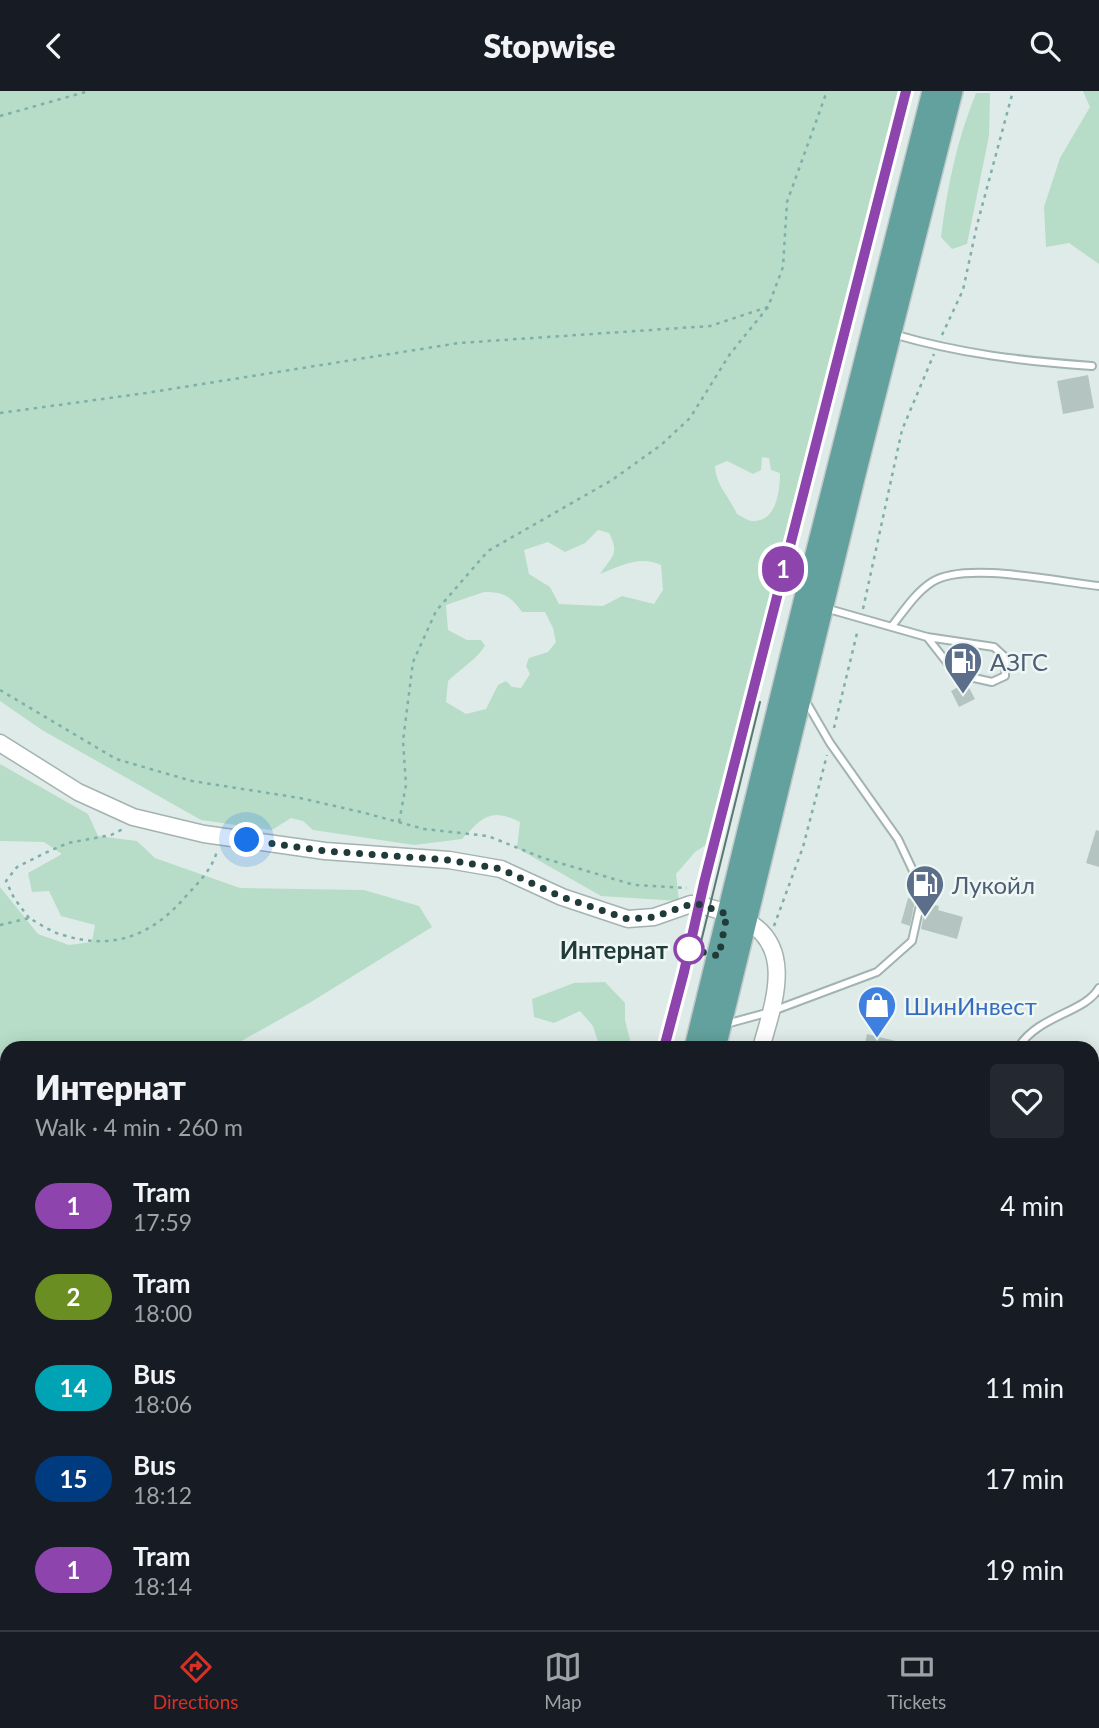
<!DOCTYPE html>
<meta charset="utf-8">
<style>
body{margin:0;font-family:Lato,sans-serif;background:#242831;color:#f1f3f6;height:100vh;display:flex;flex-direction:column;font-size:26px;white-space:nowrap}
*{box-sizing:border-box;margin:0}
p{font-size:23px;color:#9ea1a6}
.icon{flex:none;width:38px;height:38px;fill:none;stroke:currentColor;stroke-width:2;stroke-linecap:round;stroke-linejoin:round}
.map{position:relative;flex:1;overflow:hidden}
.sheet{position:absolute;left:0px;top:950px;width:1099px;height:590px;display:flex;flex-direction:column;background:#171b24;border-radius:21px 21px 0 0;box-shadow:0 4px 18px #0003}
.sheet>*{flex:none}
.badge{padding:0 14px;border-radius:23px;font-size:24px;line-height:46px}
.you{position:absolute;width:35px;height:35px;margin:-18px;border:5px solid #fff;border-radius:50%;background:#1a73e8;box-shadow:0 0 0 10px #1a73e833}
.map>.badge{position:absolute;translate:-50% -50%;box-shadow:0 0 0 4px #fff}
.round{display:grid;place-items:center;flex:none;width:74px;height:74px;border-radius:7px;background:#242831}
.overview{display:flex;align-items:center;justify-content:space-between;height:119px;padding:0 35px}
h1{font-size:33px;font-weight:800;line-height:52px}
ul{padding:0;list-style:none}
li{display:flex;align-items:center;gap:21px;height:91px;padding:0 35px}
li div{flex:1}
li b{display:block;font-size:26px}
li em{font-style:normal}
li .badge{min-width:77px;font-weight:700;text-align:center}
header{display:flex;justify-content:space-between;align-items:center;height:91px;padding:0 35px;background:#171b24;font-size:32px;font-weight:800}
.tab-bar{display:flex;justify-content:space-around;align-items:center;height:98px;border-top:2px solid #363941;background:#171b24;font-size:19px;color:#9ea1a6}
.tab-bar a{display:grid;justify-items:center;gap:4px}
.tab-bar .on{color:#d93025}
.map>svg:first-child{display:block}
</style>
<header><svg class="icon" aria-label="back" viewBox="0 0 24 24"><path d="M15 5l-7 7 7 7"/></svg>Stopwise<svg class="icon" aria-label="search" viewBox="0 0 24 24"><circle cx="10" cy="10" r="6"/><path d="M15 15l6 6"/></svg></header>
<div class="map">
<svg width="1099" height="1539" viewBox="0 0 1099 1539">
<rect width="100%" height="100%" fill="#dfebe8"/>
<path fill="#cddad7" d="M404,1533H525L531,1539H399Z"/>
<g fill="#b7ddc8" fill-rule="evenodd">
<path d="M0,0H902L822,297L780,486L712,750L695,761L676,783L679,810L601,805L517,757L520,731C490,716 482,727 462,748L414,754L313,739L303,730L291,727L272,739L201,729L42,639L0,610ZM762,366L769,367L771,379L780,382C780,398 777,432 752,430C748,430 741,425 737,423C729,405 716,395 715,375L727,370L753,383L761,379ZM598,439L609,442C620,463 612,465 600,483C621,475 640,464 661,474L663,499L654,513L622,505L603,515L559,513L550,496L529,483L524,459L548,451L565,461L585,452ZM484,501C504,501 511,505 522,521H545L553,537L556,551L548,561L529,567L526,575L530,583L521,597L512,596L506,590L498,594L486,618L466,623L446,611L448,590C461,577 475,570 485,555L481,549H467L448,539L446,514Z"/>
<path d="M1083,0H1099V173L1069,152L1046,156L1044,116L1060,67L1090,16Z"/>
<path d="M976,2H990L989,45L967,153L952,158L941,146C947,96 957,49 976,2Z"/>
<path d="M0,673L88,723L98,745L137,750L155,767L240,797L364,799L419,815L432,836L311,911L236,953L199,957H7V1092L0,1094V796L38,843L69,854L92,851L95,834L61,825L49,800L32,801L28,782L62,763L44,751L0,750Z"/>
<path d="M605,891L625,912V929L632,957H600L593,935L580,920L554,932L534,926L532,908L574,892Z"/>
<path d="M0,1137L7,1138V1215L0,1210Z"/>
<path d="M1092,1234L1099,1237V1504H1092Z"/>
<path d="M0,1455L7,1462V1533H77L83,1539H0Z"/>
<path d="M556,1533H669L671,1539H558Z"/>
<path d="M701,1533H1020L1004,1539H702Z"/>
</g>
<g fill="#b4c5c1">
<path d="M1088,284L1094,317L1063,323L1057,290Z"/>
<path d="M966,566L981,570L978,582L963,579Z"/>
<path d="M960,590L966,591L975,608L959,616L951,600L958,596Z"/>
<path d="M1096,739L1099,740V776L1086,772Z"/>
<path d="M908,807L915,809L910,835L901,832Z"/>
<path d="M926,812L939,815L938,819L963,826L957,848L921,838Z"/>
<path d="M867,943L908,953V957H864Z"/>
</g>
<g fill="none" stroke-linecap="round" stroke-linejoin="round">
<g stroke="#a2b3b0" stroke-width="10">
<g id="service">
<path d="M893,243C961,263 1022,270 1092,275"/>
<path d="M825,517L927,546L994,556L1006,567L1005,585L992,591L956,583L927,546"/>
<path d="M892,535C904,520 915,502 932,491C965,470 1059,491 1099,495"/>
<path d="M726,933L770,921L877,881L912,850L923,801L898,748L830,652L805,609"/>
<path d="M1018,957C1038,924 1085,922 1099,897"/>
<path d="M1092,1051L1099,1053"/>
<path d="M0,1444L7,1452"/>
<path d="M88,1533L94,1539"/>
<path d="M482,1533L488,1539"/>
</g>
</g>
<g stroke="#a2b3b0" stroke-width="16">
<path id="minor" d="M1092,1164L1099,1166"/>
</g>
<g stroke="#a2b3b0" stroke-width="19">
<path id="tertiary" d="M0,652L78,701L133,726L204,743L325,760L449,769L501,778L562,806L628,828L654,826L691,813H698C713,818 731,822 745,829C796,856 773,914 761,957"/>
</g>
<g stroke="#c1c8c8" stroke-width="24">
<g id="primary">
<path d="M695,957L804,511L933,0"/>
<path d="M715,957L855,383L952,0"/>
<path d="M232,1539L239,1533"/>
<path d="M273,1539L280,1533"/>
</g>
</g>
<g stroke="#7fafa9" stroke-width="2.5" stroke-dasharray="3.5 5" stroke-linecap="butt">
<path d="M0,25L89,0"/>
<path d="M942,244L963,199L977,134L1013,0"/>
<path d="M0,322L146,302L459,252L710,235L768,216L783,176L787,111L827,0"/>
<path d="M863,518L902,339L934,263"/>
<path d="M0,599L116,668L192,690L300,707L365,722L424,738L488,745L543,767L634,794L687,797"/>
<path d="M834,637L858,538"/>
<path d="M399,731L406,694L403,650L413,571L436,520L488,460L612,389L661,354L690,327L730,263L768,216"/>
<path d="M697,797L708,796"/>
<path d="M29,827L14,807L6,790L17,776L45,762L68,752L111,744L123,738"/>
<path d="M0,834L29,827C40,833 51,841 63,844C114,860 153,844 187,804C200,790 212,778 217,760"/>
<path d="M774,835L803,756L827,664"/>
<path d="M311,1539L318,1533"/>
</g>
<use href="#service" stroke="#fff" stroke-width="6"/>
<use href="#minor" stroke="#fff" stroke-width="12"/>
<use href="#tertiary" stroke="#fff" stroke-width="16"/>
<use href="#primary" stroke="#62a19d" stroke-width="21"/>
<g stroke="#5a7774" stroke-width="2">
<path d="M699,859L760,611"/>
<path d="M664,957L809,376L906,0"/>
<path d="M190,1539L196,1533"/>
</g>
</g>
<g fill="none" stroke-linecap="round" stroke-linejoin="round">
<g stroke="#fff" stroke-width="16">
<path id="line" d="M664,957L684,881L704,792L906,0"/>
</g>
<use href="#line" stroke="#8e44ad" stroke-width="10"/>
<path stroke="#203b39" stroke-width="7" stroke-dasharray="0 12.6" d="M247,749L325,760L449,769L501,778L562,806L628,828L654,826L691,813H698L727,823L719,865L689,858"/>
</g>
<defs>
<g id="fuel-pin" transform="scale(2.0125)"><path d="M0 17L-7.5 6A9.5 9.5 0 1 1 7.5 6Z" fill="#5c6f8a" stroke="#eff7f5"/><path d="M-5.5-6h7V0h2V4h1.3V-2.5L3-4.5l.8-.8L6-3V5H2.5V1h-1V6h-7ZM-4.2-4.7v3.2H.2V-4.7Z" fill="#fff"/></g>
<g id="shop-pin" transform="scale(2.0125)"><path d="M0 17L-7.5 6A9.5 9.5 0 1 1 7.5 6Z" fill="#3f7fe0" stroke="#eff7f5"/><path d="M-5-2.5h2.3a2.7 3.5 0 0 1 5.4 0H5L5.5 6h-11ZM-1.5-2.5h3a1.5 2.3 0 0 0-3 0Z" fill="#fff"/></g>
</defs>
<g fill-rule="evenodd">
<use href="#fuel-pin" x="963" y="570"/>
<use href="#fuel-pin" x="925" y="793"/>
<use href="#shop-pin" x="877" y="914"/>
</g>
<circle fill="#fff" stroke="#8e44ad" stroke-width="3.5" cx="689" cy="858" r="14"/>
<g text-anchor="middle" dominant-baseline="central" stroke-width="5" stroke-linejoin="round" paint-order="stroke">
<g font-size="24" fill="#4e5e75" stroke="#eff7f5" text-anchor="start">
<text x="990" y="570">АЗГС</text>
<text x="952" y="793">Лукойл</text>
</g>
<g font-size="24" font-weight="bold" fill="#203b39" stroke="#eff7f5" text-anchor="end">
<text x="668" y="858">Интернат</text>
</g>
<g font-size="24" fill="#366cbe" stroke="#eff7f5" text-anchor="start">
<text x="904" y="914">ШинИнвест</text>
</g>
</g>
</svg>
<div class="you" style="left:247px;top:749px"></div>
<b class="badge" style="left:783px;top:478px;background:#8e44ad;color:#fff">1</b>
<section class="sheet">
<div class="overview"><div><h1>Интернат</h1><p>Walk · 4 min · 260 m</p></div><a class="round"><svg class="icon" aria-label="heart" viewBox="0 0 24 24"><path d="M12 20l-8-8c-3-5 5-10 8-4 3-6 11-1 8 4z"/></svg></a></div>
<ul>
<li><span class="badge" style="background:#8e44ad;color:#fff">1</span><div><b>Tram</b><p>17:59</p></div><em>4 min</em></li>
<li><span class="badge" style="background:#6b8e23;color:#fff">2</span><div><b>Tram</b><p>18:00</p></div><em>5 min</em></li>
<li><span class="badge" style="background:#00a3b4;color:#fff">14</span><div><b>Bus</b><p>18:06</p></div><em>11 min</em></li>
<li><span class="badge" style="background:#003b80;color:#fff">15</span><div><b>Bus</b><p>18:12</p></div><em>17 min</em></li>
<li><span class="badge" style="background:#8e44ad;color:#fff">1</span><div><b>Tram</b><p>18:14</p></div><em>19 min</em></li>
</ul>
</section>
</div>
<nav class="tab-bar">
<a class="on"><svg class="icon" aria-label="directions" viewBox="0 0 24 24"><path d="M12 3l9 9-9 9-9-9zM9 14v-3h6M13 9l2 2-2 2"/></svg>Directions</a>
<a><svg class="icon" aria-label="map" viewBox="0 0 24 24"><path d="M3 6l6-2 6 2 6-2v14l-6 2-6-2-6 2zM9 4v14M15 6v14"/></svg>Map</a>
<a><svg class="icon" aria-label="tickets" viewBox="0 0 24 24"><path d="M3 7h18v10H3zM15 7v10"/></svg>Tickets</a>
</nav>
